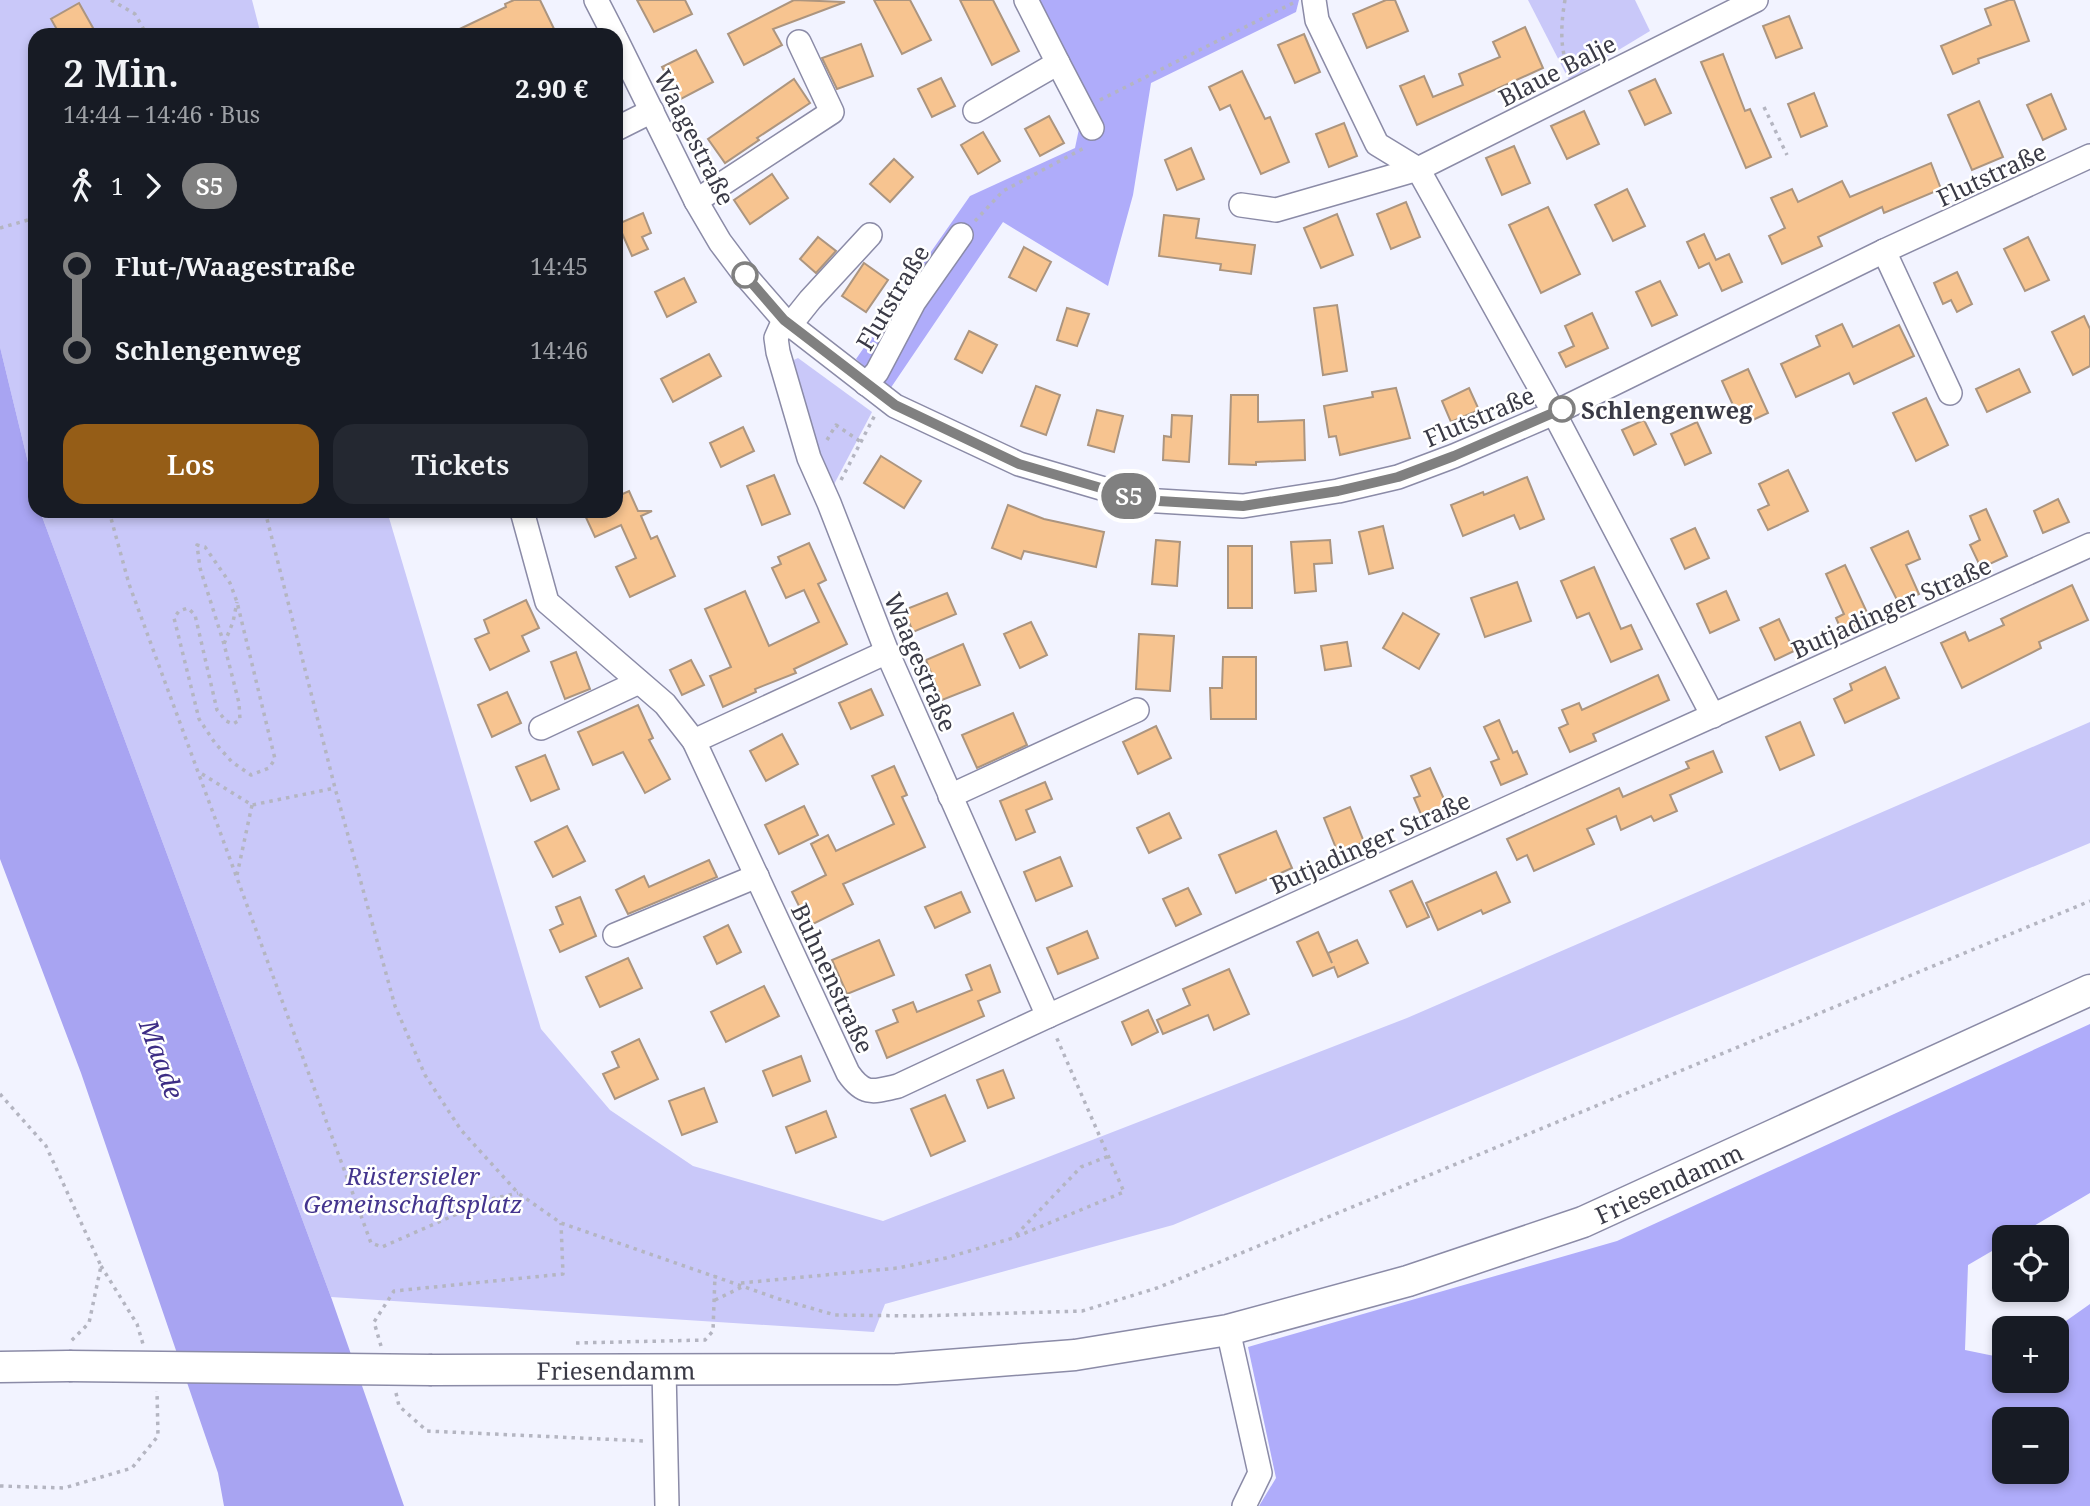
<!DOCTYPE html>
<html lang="de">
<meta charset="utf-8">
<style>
body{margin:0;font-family:"Noto Serif",serif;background:#242831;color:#f1f3f6;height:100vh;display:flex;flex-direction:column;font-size:26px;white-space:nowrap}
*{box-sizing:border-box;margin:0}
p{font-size:23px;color:#9ea1a6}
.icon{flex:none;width:38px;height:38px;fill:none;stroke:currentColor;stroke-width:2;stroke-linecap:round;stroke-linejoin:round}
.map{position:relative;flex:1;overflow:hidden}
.side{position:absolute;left:28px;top:28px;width:595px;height:490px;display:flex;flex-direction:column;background:#171b24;border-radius:21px;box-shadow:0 4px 10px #0003}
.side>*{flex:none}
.badge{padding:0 14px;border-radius:23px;font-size:24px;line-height:46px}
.buttons{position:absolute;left:1992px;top:1225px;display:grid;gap:14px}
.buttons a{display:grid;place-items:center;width:77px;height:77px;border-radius:14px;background:#171b24;box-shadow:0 4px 10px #0003;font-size:35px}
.map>.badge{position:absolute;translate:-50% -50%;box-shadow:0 0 0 4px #fff}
.legs{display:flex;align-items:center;gap:10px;height:77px;padding:0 35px;font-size:23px}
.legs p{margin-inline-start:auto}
.overview{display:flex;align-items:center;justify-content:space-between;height:119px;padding:0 35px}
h1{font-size:38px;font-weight:600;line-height:52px}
.action{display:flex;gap:14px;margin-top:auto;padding:14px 35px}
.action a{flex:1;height:80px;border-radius:21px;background:#955d17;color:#fff;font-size:28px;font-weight:600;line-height:80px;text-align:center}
.action a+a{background:#242831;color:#f1f3f6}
ul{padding:0 35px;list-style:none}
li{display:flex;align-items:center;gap:24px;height:84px;font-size:26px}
li i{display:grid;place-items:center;width:10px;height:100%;margin:0 9px;background:currentColor}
li i::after{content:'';width:18px;height:18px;margin:-9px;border:5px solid;border-radius:50%;background:#171b24}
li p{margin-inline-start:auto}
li:first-child i{background:linear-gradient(#0000 50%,currentColor 0)}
li:last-child i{background:linear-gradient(currentColor 50%,#0000 0)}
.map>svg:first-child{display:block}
</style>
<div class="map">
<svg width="2090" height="1506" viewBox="0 0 2090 1506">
<rect width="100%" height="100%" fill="#f2f3ff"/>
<g fill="#c9c8f9">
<path d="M0,0H252L261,35H35V491L0,347Z"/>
<path d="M1528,0H1635L1650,31L1569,80Z"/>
<path d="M798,358L872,412L830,492L785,364Z"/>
<path d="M40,511H387L541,1029L610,1110L693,1166L883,1221L1407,1018L2090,722V843L1173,1225L885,1304L874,1332L331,1297Z"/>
</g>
<g fill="#afacfa" fill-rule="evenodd">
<path d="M1038,0H1299L1296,12L1151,83L1133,195L1108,286L1003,222L890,389L856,359L970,196L1075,148L1086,95Z"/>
<path d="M2090,1024V1193L2015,1237H2004V1244L1968,1265L1965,1350L2004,1358V1381H2056V1328L2090,1304V1506H1259L1276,1478L1248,1347L1617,1241ZM2004,1419H2056V1472H2004Z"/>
</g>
<path fill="#a8a4f2" d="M0,347L35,491V511H40L331,1297L404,1506H224L218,1473L81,1073L0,859Z"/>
<g fill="#f7c490" stroke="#ac957f" stroke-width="2">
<path d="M514,0H540L557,35H447L506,7L505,4Z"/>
<path d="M637,0H685L692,14L654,32Z"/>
<path d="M794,0L845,2L773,29L782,45L744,65L728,34Z"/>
<path d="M874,0H910L931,40L902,54Z"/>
<path d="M960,0H993L1019,51L992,65Z"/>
<path d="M1386,0H1395L1408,31L1367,48L1353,14Z"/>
<path d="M2009,0H2014L2029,41L1978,59L1979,63L1953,74L1941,46L1991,25L1985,9Z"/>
<path d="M79,3L97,35H60L51,19Z"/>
<path d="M1789,16L1802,48L1776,58L1763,26Z"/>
<path d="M1525,27L1543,68L1417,125L1400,86L1424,76L1433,97L1463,85L1459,74L1500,57L1493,42Z"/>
<path d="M1304,34L1320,72L1295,83L1278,45Z"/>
<path d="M861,44L873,76L837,89L822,58Z"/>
<path d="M696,50L713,82L679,100L662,67Z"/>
<path d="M1723,54L1745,111L1750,109L1771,157L1746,168L1701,62Z"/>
<path d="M1242,71L1265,119L1270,117L1289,162L1261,174L1230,105L1220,110L1209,87Z"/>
<path d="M941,78L955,106L932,117L918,89Z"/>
<path d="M794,79L810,103L757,138L759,140L725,163L708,139Z"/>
<path d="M1655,79L1671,113L1645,125L1629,91Z"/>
<path d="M1814,93L1827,126L1801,137L1788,104Z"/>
<path d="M2051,94L2066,129L2043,140L2027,105Z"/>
<path d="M1979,101L2003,157L1972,170L1948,115Z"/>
<path d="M1584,111L1599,144L1567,159L1551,126Z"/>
<path d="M1049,116L1064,143L1040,156L1025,129Z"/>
<path d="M1344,123L1357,156L1329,167L1316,134Z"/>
<path d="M983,132L1000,161L978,174L961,145Z"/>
<path d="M1514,146L1530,183L1502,195L1486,158Z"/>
<path d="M1191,148L1204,179L1177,190L1165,160Z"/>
<path d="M894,159L913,177L890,202L870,184Z"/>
<path d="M1931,163L1941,189L1884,213L1882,207L1818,237L1822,246L1782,264L1769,236L1785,228L1771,198L1792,189L1798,202L1842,181L1850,197Z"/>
<path d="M772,174L788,198L750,224L734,200Z"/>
<path d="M1627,189L1645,226L1613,241L1595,205Z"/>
<path d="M1406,202L1420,237L1391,249L1377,214Z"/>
<path d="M1548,207L1580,274L1541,293L1509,225Z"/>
<path d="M643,213L651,233L642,237L648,249L632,256L618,224Z"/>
<path d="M1337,214L1353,255L1321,268L1304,228Z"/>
<path d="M1164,215L1199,219L1196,238L1255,245L1251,274L1220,270L1221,264L1159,256Z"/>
<path d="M1704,234L1716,260L1729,254L1742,282L1722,291L1709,263L1699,268L1687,242Z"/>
<path d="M818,237L836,251L816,273L800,259Z"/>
<path d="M2028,237L2049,280L2025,291L2004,249Z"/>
<path d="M1024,247L1051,262L1036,291L1009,277Z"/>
<path d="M864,263L888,280L866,312L842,296Z"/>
<path d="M1957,272L1972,304L1957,312L1951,300L1943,304L1934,283Z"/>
<path d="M684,278L696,302L667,317L655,292Z"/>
<path d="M1660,281L1677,315L1652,326L1636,292Z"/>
<path d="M1337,305L1347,371L1323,375L1314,308Z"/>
<path d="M1067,308L1089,314L1077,346L1057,340Z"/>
<path d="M1592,313L1608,348L1566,367L1559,353L1574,346L1565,326Z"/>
<path d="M2084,316L2090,329V366L2073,375L2052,332Z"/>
<path d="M1842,324L1853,347L1899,325L1914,356L1854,384L1849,373L1796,397L1781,364L1820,346L1816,336Z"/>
<path d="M969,331L997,345L982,373L955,359Z"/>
<path d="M709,354L721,376L673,402L661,379Z"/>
<path d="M1748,369L1768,413L1742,425L1722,381Z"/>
<path d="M2019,369L2030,392L1987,412L1976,389Z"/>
<path d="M1036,386L1060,395L1046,435L1021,426Z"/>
<path d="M1396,388L1410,438L1340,455L1336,436L1329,437L1324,406L1373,397L1372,392Z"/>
<path d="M1469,388L1479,410L1451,422L1442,401Z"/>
<path d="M1231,395H1258V422L1304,420L1305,460L1256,462V465L1229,464Z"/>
<path d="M1926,398L1948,445L1916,461L1893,413Z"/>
<path d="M1097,410L1123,416L1114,452L1088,445Z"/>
<path d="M1172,415L1192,416L1189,462L1163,460L1164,436L1171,437Z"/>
<path d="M1644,420L1656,444L1634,455L1622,430Z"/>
<path d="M1697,422L1711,453L1685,465L1671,434Z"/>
<path d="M743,427L754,451L721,467L710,443Z"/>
<path d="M881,456L921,481L904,508L864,483Z"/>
<path d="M1788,470L1808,511L1768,530L1758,510L1769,505L1759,484Z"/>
<path d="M774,475L790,514L762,525L747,486Z"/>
<path d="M1527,477L1544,519L1520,529L1514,515L1463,536L1451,505L1483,492L1484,495Z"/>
<path d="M629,491L638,511H652L641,516L651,539L657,536L675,576L630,597L616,567L636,558L621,525L595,537L583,511H616V497Z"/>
<path d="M2058,499L2069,522L2043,533L2034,511Z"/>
<path d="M1008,505L1044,519L1104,532L1096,567L1024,551L1021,559L992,548Z"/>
<path d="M1986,509L2007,556L1981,568L1970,545L1980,540L1970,516Z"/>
<path d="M1383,526L1393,568L1369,574L1359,532Z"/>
<path d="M1695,528L1709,558L1685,569L1671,539Z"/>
<path d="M1908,531L1920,559L1906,565L1919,594L1899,604L1871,548Z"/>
<path d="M1156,540L1180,542L1177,586L1152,584Z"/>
<path d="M1330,540L1332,563L1314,564L1316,591L1295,593L1291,542Z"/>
<path d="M809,543L826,580L818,584L847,644L794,669L796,673L755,689L756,692L723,707L710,676L731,667L705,609L745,591L769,646L819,622L804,590L786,598L772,568L781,564L778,557Z"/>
<rect x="1228" y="546" width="24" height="62"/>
<path d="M1845,565L1870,619L1842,632L1836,618L1844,614L1826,574Z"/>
<path d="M1594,567L1621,629L1631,625L1642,649L1611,662L1589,613L1577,618L1561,581Z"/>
<path d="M1517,582L1531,621L1485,637L1471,598Z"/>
<path d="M2072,585L2088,620L2039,642L2041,648L1962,688L1941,643L1965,632L1969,641L2004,625L2001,619Z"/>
<path d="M1726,591L1739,620L1710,633L1697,604Z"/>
<path d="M947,593L956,614L913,632L904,610Z"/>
<path d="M526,600L539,628L522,636L529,651L490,670L475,639L489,633L484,620Z"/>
<path d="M1403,613L1439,634L1419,669L1383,648Z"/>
<path d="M1779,619L1794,651L1775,660L1760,628Z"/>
<path d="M1031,622L1047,655L1020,668L1004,634Z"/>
<path d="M1139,634L1174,636L1170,691L1136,689Z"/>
<path d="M1347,642L1351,666L1325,670L1321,646Z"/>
<path d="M963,644L980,685L942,700L926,660Z"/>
<path d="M576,652L590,689L565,699L551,662Z"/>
<path d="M1223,657H1256V719H1211L1210,688H1222Z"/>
<path d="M691,660L704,685L682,695L670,670Z"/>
<path d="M1885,667L1899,698L1845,723L1834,699L1852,690L1850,684Z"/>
<path d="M1658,675L1669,700L1593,734L1596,741L1570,752L1559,728L1568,724L1562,710L1579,703L1582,710Z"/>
<path d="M871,689L883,715L851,729L839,703Z"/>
<path d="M507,692L521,723L492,737L478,705Z"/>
<path d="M638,705L653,738L649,740L670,779L645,793L623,752L593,765L578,732Z"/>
<path d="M1013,713L1027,745L977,768L962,735Z"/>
<path d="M1499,720L1513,753L1517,751L1527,774L1501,785L1491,762L1499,759L1484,727Z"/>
<path d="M1800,722L1814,755L1780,770L1766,737Z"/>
<path d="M1156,726L1171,758L1138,774L1123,742Z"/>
<path d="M782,734L798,764L766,781L750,751Z"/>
<path d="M1713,751L1722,772L1670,795L1677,811L1654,821L1651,816L1621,830L1616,816L1587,829L1594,844L1534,871L1527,855L1517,860L1507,839L1619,788L1623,797L1689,768L1686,762Z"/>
<path d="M545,755L559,789L531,801L516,767Z"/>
<path d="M894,766L907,795L902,797L925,847L843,884L853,904L809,926L792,892L826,875L811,844L828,835L836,851L894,824L872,776Z"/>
<path d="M1430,768L1448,808L1423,819L1414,798L1420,796L1411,776Z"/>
<path d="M1045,782L1052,799L1026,810L1035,832L1016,840L1000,801Z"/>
<path d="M804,806L818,835L779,854L765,825Z"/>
<path d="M1350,807L1364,842L1338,853L1324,818Z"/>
<path d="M1169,813L1181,838L1149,853L1137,828Z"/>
<path d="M567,826L585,861L553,877L535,842Z"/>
<path d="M1276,831L1292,868L1236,893L1219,855Z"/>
<path d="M1060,857L1072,886L1036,901L1024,872Z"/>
<path d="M709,860L717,877L628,914L616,890L644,876L649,887Z"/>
<path d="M1496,872L1510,902L1483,914L1481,910L1438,930L1426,903Z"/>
<path d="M1412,881L1429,917L1407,927L1390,891Z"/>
<path d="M1188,888L1201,914L1176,926L1163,899Z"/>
<path d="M961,892L970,912L935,928L925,907Z"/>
<path d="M580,897L596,936L560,952L550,930L563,924L556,907Z"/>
<path d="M728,925L741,952L717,964L704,937Z"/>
<path d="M1087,931L1098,958L1058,974L1047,948Z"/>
<path d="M1318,932L1332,963L1328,953L1357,940L1368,963L1338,977L1334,967L1313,976L1297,942Z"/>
<path d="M879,940L894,975L847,994L832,960Z"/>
<path d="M628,958L642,988L600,1007L586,977Z"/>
<path d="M990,965L1000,992L978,1001L984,1016L887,1058L876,1031L898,1022L893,1010L913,1002L917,1012L972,990L966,975Z"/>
<path d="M1229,969L1249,1014L1214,1030L1208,1015L1163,1034L1157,1020L1190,1005L1183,989Z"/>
<path d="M764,986L779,1016L726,1042L711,1012Z"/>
<path d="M1148,1010L1158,1032L1132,1045L1122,1022Z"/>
<path d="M639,1039L658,1079L615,1099L603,1074L619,1067L612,1052Z"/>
<path d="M801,1056L810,1081L773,1096L763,1071Z"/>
<path d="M1003,1070L1014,1098L988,1108L977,1080Z"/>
<path d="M704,1088L717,1122L682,1135L669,1101Z"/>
<path d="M945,1095L965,1141L931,1156L911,1109Z"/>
<path d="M826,1111L836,1137L796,1153L786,1127Z"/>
</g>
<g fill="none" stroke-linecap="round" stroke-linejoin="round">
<g stroke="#8b8ba7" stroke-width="26">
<g id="minor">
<path d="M596,0L614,35"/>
<path d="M1314,0L1317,20L1377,144L1418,169L1554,413L1713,716"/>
<path d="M616,39L696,201L720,242L744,274L784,320L895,406L1019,464L1142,500L1243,506L1338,491L1398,477L1454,456L1554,413L1884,251L2090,156"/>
<path d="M1058,63L1092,128"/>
<path d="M975,111L1058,63L1026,0"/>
<path d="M616,129L652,111"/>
<path d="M696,201L832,112L799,42"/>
<path d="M1241,205L1276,210L1418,169L1756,0"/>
<path d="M1884,251L1950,393"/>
<path d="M784,320L776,338L778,352L809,458L829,503L887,652L1048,1016"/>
<path d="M790,325L810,300L870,235"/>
<path d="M866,384L877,372L914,302L961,235"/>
<path d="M522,511L547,602L665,704L694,741L848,1073C864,1096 873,1092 898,1086L1048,1016L2090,545"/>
<path d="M541,728L639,682"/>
<path d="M694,741L887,652"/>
<path d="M950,796L1137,710"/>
<path d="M615,935L757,876"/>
<path d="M1228,1330L1260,1473L1244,1506"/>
<path d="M664,1369L667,1506"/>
</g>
</g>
<g stroke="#8b8ba7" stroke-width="33">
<g id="major">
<path d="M0,1367L69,1366"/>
<path id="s1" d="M432,1370L896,1369L1075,1355L1228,1330L1408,1281L1583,1222L2090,990"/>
</g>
</g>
<g stroke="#b4b5c1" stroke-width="3.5" stroke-dasharray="3.5 5" stroke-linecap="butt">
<path d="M111,0L135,14L147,35"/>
<path d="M1565,0C1561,22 1559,52 1570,71"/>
<path d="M1100,100L1293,3"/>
<path d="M1764,107L1787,155"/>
<path d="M975,221L1003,191L1086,147"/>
<path d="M0,228L28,220L35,221"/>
<path d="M827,440L836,425L861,442"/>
<path d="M841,480L875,415"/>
<path d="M109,511L129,584L371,1243L382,1247L491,1199L518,1193"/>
<path d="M265,511L335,788L395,1006L425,1075L461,1130L518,1193L561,1223L779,1299L835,1315L917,1316L1082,1311L1157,1288L2090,901"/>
<path d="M224,644L200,568L197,545L205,547L230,583L237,602L275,759L269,768L251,775L232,762L215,743L199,719L174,618L179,611L188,608L195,615L217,710L226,721L233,724L240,720L239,703L224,644L233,622L237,602"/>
<path d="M202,774L252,805L335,788"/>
<path d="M237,875L252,805"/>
<path d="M0,1094L46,1146L101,1266L89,1323L70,1342"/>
<path d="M1016,1235L1081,1167L1109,1156"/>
<path d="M101,1266L137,1324L143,1344"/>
<path d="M741,1283L898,1268L946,1258L1013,1238L1124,1192L1055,1034"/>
<path d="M715,1300L744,1286"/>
<path d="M576,1343L705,1340L713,1331L715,1275"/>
<path d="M381,1346L374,1322L394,1291L563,1274L561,1223"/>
<path d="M396,1393L399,1406L427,1431L645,1441"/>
<path d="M0,1486L64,1488L132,1468L158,1436L157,1391"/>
</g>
<use href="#minor" stroke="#fff" stroke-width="23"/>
<use href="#major" stroke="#fff" stroke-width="30"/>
<g stroke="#8b8ba7" stroke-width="33" stroke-linecap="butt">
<path id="major-bridge" d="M69,1366L432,1370"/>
</g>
<use href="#major-bridge" stroke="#fff" stroke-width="30"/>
</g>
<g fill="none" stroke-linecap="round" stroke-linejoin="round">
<g stroke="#fff" stroke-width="16">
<path id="line-1" d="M745,275L784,320L895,405L1019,464L1142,500L1243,506L1338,491L1398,477L1454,456L1562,409"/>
</g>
<use href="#line-1" stroke="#808080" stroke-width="10"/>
</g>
<g fill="#fff" stroke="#808080" stroke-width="3.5">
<circle cx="745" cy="275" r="12"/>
<circle cx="1562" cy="409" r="12"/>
</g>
<g text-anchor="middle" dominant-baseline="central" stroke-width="5" stroke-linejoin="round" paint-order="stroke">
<g font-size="24" fill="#3a3a46" stroke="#fff">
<text transform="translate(1557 70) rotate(-27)">Blaue Balje</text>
<text transform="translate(695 137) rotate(63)">Waagestraße</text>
<text transform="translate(1991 174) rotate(-25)">Flutstraße</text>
<text transform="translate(892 297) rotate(-59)">Flutstraße</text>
<text transform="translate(1479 416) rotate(-23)">Flutstraße</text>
<text transform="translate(1891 607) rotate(-24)">Butjadinger Straße</text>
<text transform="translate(921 662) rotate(67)">Waagestraße</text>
<text transform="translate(1370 842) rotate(-24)">Butjadinger Straße</text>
<text transform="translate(833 978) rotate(65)">Buhnenstraße</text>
<text stroke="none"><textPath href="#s1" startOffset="1264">Friesendamm</textPath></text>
<text stroke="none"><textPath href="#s1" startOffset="184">Friesendamm</textPath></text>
</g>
<g font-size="24" font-weight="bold" fill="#3a3a46" stroke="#fff" text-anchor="start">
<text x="1581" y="409">Schlengenweg</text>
</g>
<g font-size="24" font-style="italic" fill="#44358e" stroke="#fff">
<text x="413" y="1175">Rüstersieler<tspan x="413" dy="28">Gemeinschaftsplatz</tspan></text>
</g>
<g font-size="26" font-style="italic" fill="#3d2d85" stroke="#fff">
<text transform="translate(162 1059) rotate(70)">Maade</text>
</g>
</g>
</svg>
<div class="buttons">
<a><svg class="icon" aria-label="locate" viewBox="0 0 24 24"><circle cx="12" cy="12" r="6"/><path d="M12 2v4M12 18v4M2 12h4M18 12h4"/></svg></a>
<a>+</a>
<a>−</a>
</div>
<b class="badge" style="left:1129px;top:496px;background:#808080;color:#fff">S5</b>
<section class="side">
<div class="overview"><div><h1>2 Min.</h1><p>14:44 – 14:46 · Bus</p></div><b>2.90 €</b></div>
<div class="legs"><svg class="icon" aria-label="walk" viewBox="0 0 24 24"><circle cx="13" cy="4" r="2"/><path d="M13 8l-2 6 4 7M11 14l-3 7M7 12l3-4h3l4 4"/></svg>1<svg class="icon" aria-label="forward" viewBox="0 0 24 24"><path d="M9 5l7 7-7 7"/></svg><b class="badge" style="background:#808080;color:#fff">S5</b></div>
<ul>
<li><i style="color:#808080"></i><b>Flut-/Waagestraße</b><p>14:45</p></li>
<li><i style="color:#808080"></i><b>Schlengenweg</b><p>14:46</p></li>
</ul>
<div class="action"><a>Los</a><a>Tickets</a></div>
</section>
</div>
